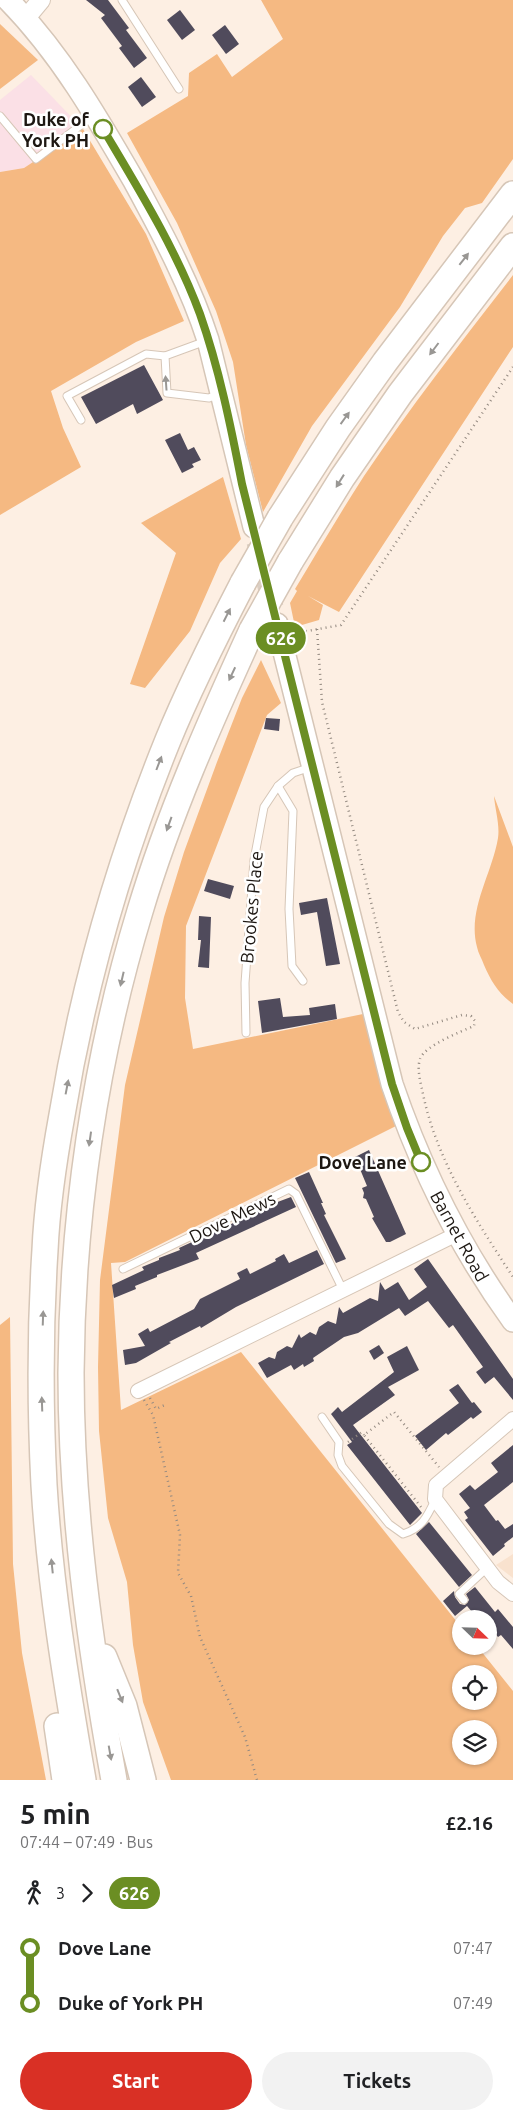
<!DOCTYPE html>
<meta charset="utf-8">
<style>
body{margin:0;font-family:Ubuntu,sans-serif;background:#f2f2f2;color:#202124;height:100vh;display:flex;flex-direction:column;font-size:19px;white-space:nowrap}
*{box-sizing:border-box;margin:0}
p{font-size:16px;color:#757577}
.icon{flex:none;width:28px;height:28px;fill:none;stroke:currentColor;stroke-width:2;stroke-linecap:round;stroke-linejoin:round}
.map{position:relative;height:1780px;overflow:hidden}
.side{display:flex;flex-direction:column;background:#fff;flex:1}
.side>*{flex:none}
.badge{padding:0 10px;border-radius:16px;font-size:18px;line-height:32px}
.needle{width:32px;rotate:113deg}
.fabs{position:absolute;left:452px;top:1610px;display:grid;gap:10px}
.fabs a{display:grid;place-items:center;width:45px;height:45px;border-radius:50%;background:#fff;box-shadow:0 1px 4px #0004;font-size:25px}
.map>.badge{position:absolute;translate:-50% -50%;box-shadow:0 0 0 2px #fff}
.legs{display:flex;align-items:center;gap:8px;height:55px;padding:0 20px;font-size:16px}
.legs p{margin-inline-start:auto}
.headline{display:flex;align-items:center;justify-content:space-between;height:85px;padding:0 20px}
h1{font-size:28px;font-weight:700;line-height:38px}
.primary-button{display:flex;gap:10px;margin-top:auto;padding:10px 20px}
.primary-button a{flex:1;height:58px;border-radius:30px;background:#d93025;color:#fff;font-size:20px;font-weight:700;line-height:58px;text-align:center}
.primary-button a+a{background:#f2f2f2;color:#202124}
ul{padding:0 20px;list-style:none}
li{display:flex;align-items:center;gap:18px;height:55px;font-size:19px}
li i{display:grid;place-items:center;width:8px;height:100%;margin:0 6px;background:currentColor}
li i::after{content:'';width:12px;height:12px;margin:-6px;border:4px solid;border-radius:50%;background:#fff}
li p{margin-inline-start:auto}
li:first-child i{background:linear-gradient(#0000 50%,currentColor 0)}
li:last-child i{background:linear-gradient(currentColor 50%,#0000 0)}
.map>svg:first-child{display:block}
</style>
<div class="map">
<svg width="513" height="1780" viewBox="0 0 513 1780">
<rect width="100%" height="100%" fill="#fdefe3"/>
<path fill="#f9e2ce" d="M513,1554V1578L496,1565Z"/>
<path fill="#fbe0e6" d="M31,75L83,129L24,168L0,172V100Z"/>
<g fill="#f5b982" fill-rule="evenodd">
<path d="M261,0H513V159L482,203L465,208L443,236L400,307L312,426L263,512L246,445L233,362L216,311L177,223L127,133L188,96L189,73L217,54L232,77L283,39Z"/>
<path d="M0,24L38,60L0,89Z"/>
<path d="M83,129L146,234L184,321L136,342L51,391L63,428L81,467L0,515V172L24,168Z"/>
<path d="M513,275V347L339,612L308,596L323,605L319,620L295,627L290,603L297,591L295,589C318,551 340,513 364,476C410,407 462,341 513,275Z"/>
<path d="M223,477L241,539L220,563L190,631L145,688L130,684L176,553L141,523Z"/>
<path d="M261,660L281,703L267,715L186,926L185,998L193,1049L363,1014L396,1126L125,1262L111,1263L121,1410L241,1352L461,1627V1646H477L513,1691V1780H171L143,1702L133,1645L127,1582L108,1518L99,1431L98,1367L100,1280L125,1085L164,917L184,852L217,762L242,698ZM461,1674H489V1701H461ZM461,1729H489V1756H461Z"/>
<path d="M494,796L513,847V1004C498,993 491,981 484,965C482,959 478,953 477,947C467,910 492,874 498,838C500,825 495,809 494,796Z"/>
<path d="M10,1317L13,1564L22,1653L46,1780H0V1325Z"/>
</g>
<g fill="#504b5c">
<path d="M86,0H108L129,28L126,30L147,58L134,68L119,48L122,46L101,18L105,15Z"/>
<path d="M180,10L195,30L182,40L167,20Z"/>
<path d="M225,25L239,44L226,54L212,35Z"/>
<path d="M141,77L156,97L142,107L128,87Z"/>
<path d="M144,365L163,400L137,414L133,404L96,424L81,397Z"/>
<path d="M180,433L188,450L194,447L201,460L192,464L194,467L182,473L165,440Z"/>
<path d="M266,718L280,719L279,731L264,729Z"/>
<path d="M208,879L234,886L230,899L204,891Z"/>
<path d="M327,898L340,964L326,966L317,912L301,915L299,903Z"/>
<path d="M199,916L211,917L209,968L198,967L201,940H198Z"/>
<path d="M280,998L283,1017L310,1015L309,1008L335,1004L337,1019L262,1033L258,1001Z"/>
<path d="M369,1150L406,1234L390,1242H386L372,1218L374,1217L366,1199L363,1198L364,1193L362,1188L367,1186L355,1157Z"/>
<path d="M309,1172L323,1203H321L326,1214L324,1215L346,1259L336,1263L295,1178Z"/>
<path d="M291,1197L296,1207L196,1253L199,1259L157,1275V1277L135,1286L136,1289L114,1298L112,1285L144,1270L142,1267L159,1260V1258L180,1250L179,1248L255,1213V1211L264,1207Z"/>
<path d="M317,1250L324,1264L236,1307L201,1328L200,1326L169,1342L171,1343L136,1363L125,1365L123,1350L145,1346L138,1334L148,1328L150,1332L194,1309L200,1299L240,1279L237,1273L247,1268L250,1274L276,1261L275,1259L284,1254L289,1263Z"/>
<path d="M428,1259L513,1379V1400L494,1377L485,1384L476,1372L483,1367L453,1325L449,1328L428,1301L405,1316L399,1308L358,1333L344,1337L313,1358L314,1361L304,1367L303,1364L294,1370L291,1365L267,1378L258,1363L269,1357L275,1359L277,1352L287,1346L292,1348L299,1334L301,1338L310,1332L316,1335L319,1327L328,1321L336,1324L339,1307L343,1313L370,1298L378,1301L380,1282L385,1290L398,1282L409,1300L427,1287L414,1269Z"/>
<path d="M379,1345L384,1353L374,1360L369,1351Z"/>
<path d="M407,1346L419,1370L388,1387L395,1395L353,1425L422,1513L410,1525L347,1445L352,1442L331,1414L338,1407L342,1412L394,1372L387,1357Z"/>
<path d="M458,1384L472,1403L474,1402L482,1412L473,1419L471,1417L448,1435L446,1433L426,1450L415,1436L459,1403L449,1390Z"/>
<path d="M513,1445V1482L484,1505L496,1521L498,1520L505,1529L513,1524V1537L504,1544L505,1546L493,1556L465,1520L468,1518L464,1512L470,1508L459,1494L470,1485L475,1490L498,1472L491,1463Z"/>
<path d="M429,1522L472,1575L459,1587L416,1534Z"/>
<path d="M475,1587L495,1612L498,1609L513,1627V1649L501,1635L498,1637L489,1626V1619H478L467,1606L455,1616L443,1601L454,1591L455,1597L460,1604L465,1605L469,1600L466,1594Z"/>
</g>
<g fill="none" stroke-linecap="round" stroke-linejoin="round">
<path stroke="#dbcfc4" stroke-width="21" stroke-dasharray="21 11" stroke-linecap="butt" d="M257,542L273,607"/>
<g stroke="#d6c6b7" stroke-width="9">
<g id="service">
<path d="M122,0L179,89"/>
<path d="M0,116L36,159L93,116"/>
<path d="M206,341L165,356L167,393L209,398L219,394"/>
<path d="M81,420L67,396L146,354L165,356"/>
<path d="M278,786L293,811L289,909L292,966L303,981"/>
<path d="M246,1033L245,983L254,860L264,807L278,786L293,773L311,767"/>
<path d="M123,1269L289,1189L296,1194L343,1290"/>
<path d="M322,1417L339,1442L338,1455L342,1466L389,1524L403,1534C422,1528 427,1517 435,1500"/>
<path d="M464,1600L459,1594L487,1568"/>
</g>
</g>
<g stroke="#d6c6b7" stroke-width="16">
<g id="minor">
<path d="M138,1391L457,1234"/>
<path d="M513,1419L436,1485L435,1499L498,1582L513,1594"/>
</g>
</g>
<g stroke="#d6c6b7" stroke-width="20">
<path id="tertiary" d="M26,18L41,0"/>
</g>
<g stroke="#d6c6b7" stroke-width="24">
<g id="primary">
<path d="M8,0C60,53 97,117 134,181C162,233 190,284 208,340L254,527"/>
<path d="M277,624L392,1084C421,1169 460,1248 513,1321"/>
</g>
</g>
<g stroke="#d6c6b7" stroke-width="28">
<g id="motorway">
<path d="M280,518L338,428L385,362L513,194"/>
<path d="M290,562L342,478L400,394L513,246"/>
<path d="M104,1657L124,1706L143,1780"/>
<path d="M57,1726L65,1780"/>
<path d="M83,1780C66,1682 50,1584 44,1485C40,1407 40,1328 45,1250C47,1205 54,1159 62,1115C83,986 119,861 168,740C190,686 216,635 243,583"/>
<path d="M114,1780C90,1646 71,1509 71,1373C72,1218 95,1059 140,911C169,814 210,722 252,630"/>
</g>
</g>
<g stroke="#948a81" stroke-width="2.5" stroke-dasharray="1 4" stroke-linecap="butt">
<path d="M317,629L322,702L398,1012L404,1022L415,1029L462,1015L471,1016L475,1021L474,1026C462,1031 424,1046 420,1059C417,1068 420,1081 422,1089C435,1158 475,1219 513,1277"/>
<path d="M296,633L341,625L513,367"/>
<path d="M150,1398L156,1409L167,1404"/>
<path d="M144,1400L153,1415L180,1535L178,1573L191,1596L200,1637L245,1737L257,1780"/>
<path d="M348,1442L362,1432L364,1435"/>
<path d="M421,1507L364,1435L394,1412L439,1467"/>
</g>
<use href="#service" stroke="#fff" stroke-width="7"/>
<use href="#minor" stroke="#fff" stroke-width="14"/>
<use href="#tertiary" stroke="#fff" stroke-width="18"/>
<use href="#primary" stroke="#fff" stroke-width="21"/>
<use href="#motorway" stroke="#fff" stroke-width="25"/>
<g stroke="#d6c6b7" stroke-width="28" stroke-linecap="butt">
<g id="motorway-bridge">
<path d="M243,583L280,518"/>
<path d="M252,630L290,562"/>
</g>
</g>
<use href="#motorway-bridge" stroke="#fff" stroke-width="25"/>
</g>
<defs><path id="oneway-solid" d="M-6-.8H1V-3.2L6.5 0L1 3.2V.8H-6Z" transform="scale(1.25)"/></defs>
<g fill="#999794">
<use href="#oneway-solid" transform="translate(464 259) rotate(-52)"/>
<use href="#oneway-solid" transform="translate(434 349) rotate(127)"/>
<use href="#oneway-solid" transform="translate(166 383) rotate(-94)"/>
<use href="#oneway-solid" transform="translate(345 418) rotate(-54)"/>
<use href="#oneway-solid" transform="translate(340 481) rotate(122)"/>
<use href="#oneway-solid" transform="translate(227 615) rotate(-63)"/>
<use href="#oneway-solid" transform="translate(232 674) rotate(115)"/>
<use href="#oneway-solid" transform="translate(159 763) rotate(-69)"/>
<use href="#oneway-solid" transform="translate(169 824) rotate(110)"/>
<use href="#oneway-solid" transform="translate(122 979) rotate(103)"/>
<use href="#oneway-solid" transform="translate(67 1087) rotate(-79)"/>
<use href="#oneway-solid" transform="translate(90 1139) rotate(98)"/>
<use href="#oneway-solid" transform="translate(43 1318) rotate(-88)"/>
<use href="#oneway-solid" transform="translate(42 1404) rotate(-92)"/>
<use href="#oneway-solid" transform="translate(52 1566) rotate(-96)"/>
<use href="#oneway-solid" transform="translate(120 1696) rotate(68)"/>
<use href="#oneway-solid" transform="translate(110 1753) rotate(80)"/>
</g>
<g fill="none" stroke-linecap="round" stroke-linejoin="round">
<g stroke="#fff" stroke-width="11">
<path id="line-1" d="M103,129C138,188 176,249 200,314C219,368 231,427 242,484L392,1084L407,1128L421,1162"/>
</g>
<use href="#line-1" stroke="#6b8e23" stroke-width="8"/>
</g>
<g fill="#fff" stroke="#6b8e23" stroke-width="2.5">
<circle cx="103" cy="129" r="9"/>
<circle cx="421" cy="1162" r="9"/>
</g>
<g text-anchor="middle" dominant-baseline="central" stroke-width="5" stroke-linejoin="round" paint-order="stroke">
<g font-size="18" font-weight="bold" fill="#1d1712" stroke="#fff" text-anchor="end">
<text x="89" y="119">Duke of<tspan x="89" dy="21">York PH</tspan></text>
<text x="407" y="1162">Dove Lane</text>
</g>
<g font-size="18" fill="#1d1712" stroke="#fff">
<text transform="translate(251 907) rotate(-85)">Brookes Place</text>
<text transform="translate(232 1217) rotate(-26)">Dove Mews</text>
<text transform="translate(460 1236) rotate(61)">Barnet Road</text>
</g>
</g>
</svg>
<div class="fabs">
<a><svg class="needle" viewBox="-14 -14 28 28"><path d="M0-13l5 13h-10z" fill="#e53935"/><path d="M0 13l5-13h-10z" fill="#757577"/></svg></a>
<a><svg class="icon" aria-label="locate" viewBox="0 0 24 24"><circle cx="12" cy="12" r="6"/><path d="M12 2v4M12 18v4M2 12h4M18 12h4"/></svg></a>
<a><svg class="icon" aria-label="layers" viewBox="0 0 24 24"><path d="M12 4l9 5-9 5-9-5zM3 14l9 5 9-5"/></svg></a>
</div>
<b class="badge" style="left:281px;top:638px;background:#6b8e23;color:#fff">626</b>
</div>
<section class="side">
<div class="headline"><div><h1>5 min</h1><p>07:44 – 07:49 · Bus</p></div><b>£2.16</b></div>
<div class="legs"><svg class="icon" aria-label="walk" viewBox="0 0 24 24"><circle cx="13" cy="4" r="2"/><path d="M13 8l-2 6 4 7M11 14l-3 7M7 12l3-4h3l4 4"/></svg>3<svg class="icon" aria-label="forward" viewBox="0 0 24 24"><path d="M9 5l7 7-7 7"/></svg><b class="badge" style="background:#6b8e23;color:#fff">626</b></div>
<ul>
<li><i style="color:#6b8e23"></i><b>Dove Lane</b><p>07:47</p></li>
<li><i style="color:#6b8e23"></i><b>Duke of York PH</b><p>07:49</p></li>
</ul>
<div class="primary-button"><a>Start</a><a>Tickets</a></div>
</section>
